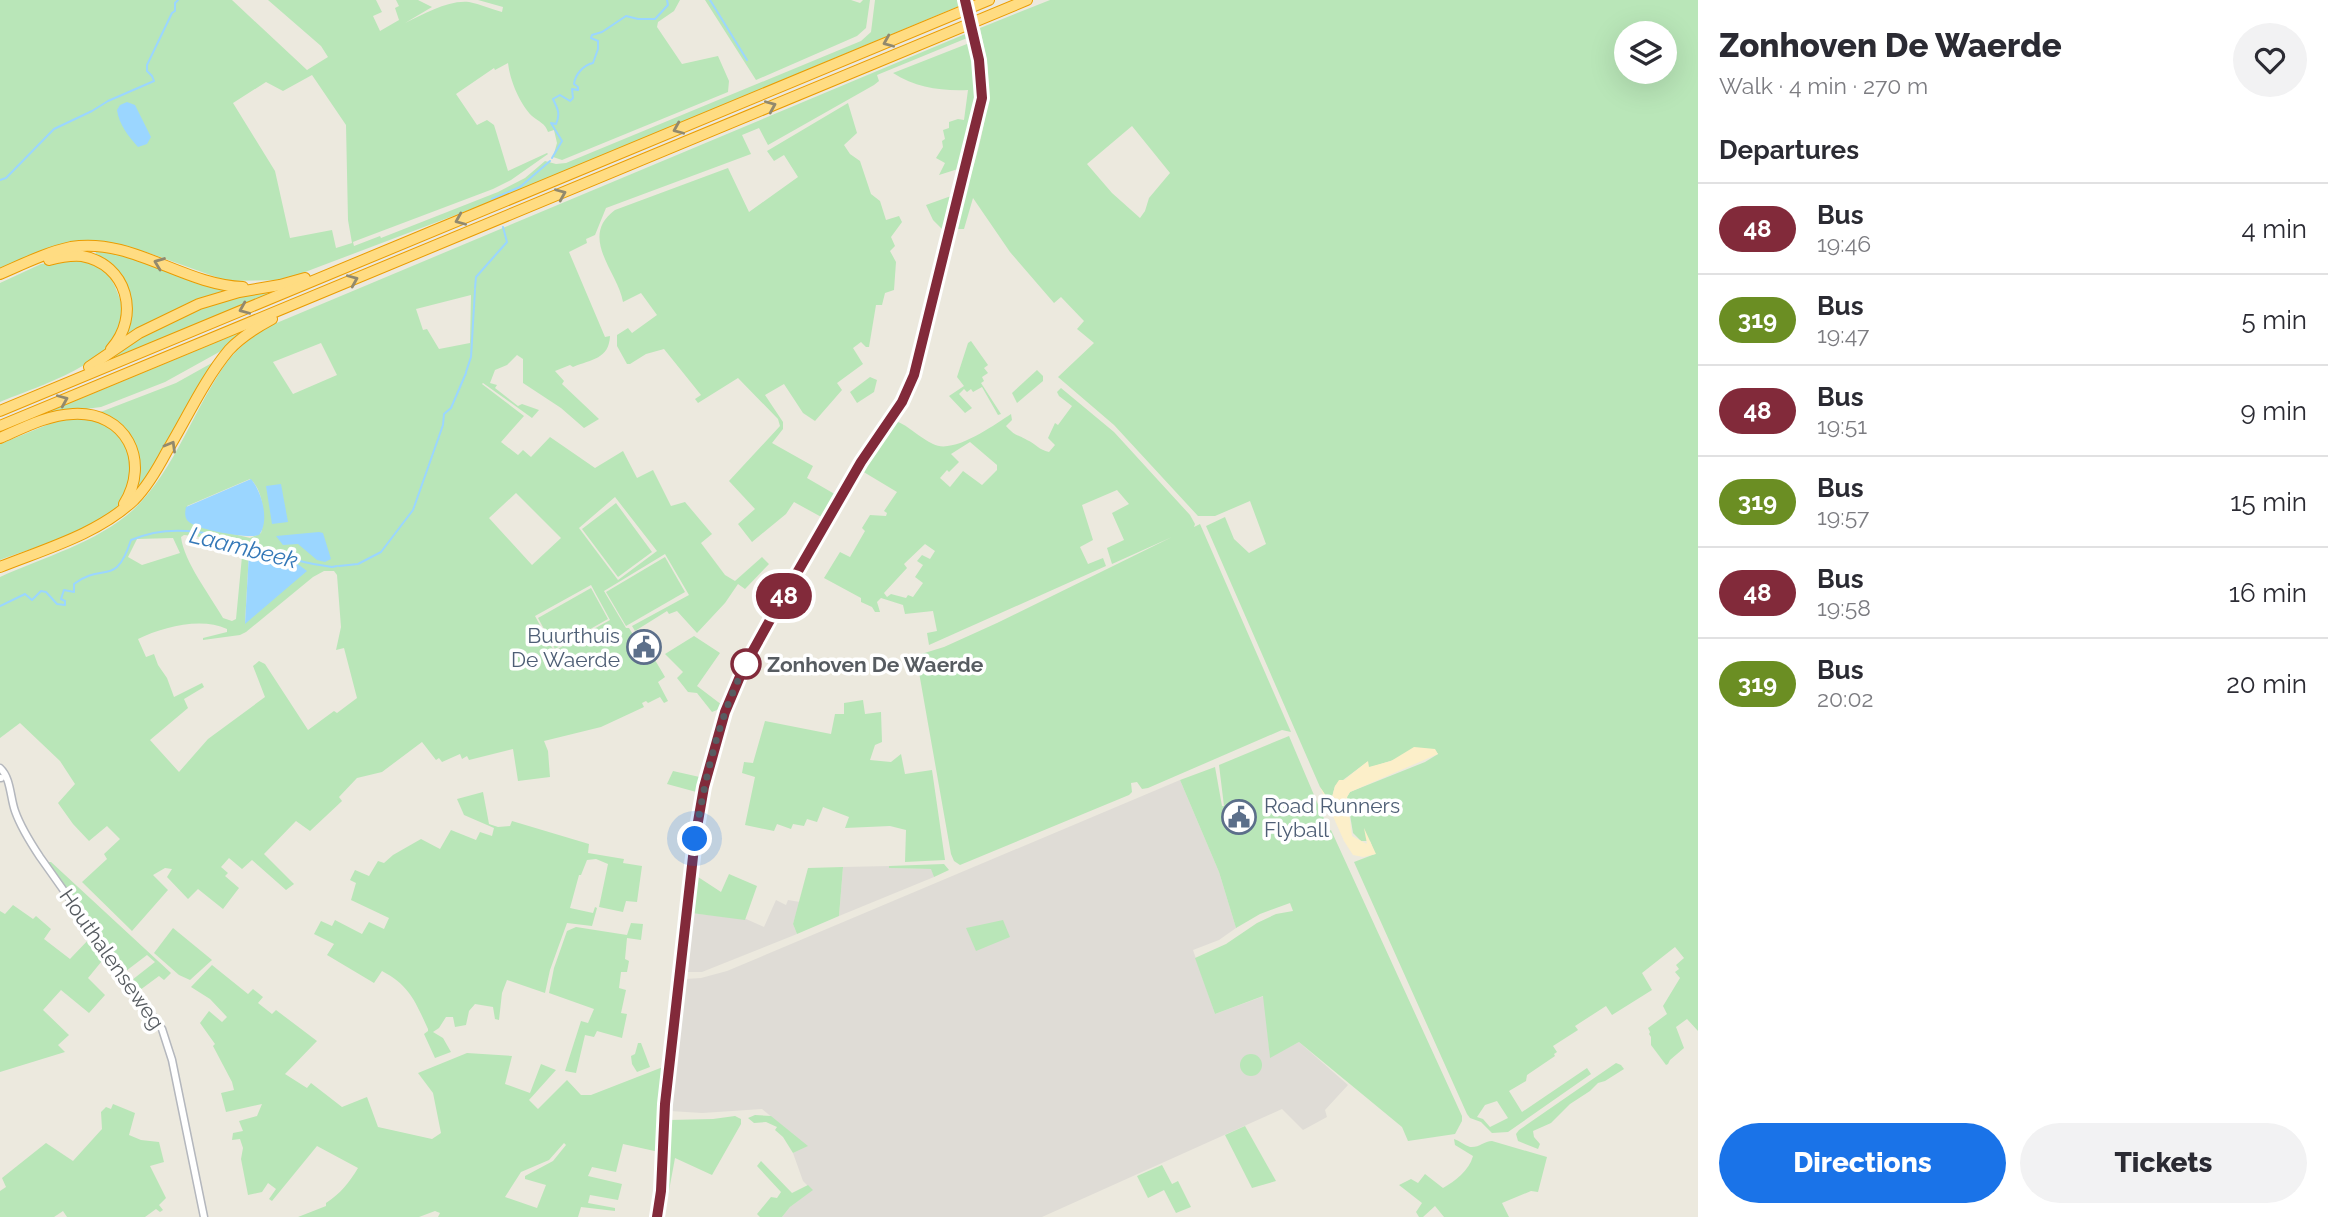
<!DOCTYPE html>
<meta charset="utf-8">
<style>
body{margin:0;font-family:Raleway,sans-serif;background:#f2f2f3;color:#2b2b33;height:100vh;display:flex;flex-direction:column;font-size:26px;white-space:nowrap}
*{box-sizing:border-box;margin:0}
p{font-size:23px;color:#7c7c81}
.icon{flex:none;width:38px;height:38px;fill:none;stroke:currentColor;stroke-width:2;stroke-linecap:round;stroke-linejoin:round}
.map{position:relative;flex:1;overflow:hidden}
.sheet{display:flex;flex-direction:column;background:#fff;width:630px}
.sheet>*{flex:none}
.badge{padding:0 14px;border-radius:23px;font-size:24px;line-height:46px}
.controls{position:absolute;left:1614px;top:21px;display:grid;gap:14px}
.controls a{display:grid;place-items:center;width:63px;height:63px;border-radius:50%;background:#fff;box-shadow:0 7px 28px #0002;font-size:35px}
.you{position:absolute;width:35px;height:35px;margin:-18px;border:5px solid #fff;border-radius:50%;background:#1a73e8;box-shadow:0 0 0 10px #1a73e833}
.map>.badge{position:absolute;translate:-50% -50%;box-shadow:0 0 0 4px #fff}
h2{padding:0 21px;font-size:26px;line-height:63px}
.round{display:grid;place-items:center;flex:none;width:74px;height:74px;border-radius:37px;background:#f2f2f3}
.head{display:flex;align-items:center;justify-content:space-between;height:119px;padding:0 21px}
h1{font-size:33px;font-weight:800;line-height:52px}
.action{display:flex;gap:14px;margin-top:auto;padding:14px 21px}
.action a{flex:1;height:80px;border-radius:42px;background:#1a73e8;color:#fff;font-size:28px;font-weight:800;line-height:80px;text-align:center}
.action a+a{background:#f2f2f3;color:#2b2b33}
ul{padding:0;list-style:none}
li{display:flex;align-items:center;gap:21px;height:91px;padding:0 21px;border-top:2px solid #e1e1e2}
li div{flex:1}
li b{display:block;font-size:26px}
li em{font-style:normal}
li .badge{min-width:77px;font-weight:700;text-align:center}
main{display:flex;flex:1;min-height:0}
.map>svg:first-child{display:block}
</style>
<main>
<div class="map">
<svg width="1698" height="1217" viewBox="0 0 1698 1217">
<rect width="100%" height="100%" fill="#ece9de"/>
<g fill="#dfdcd6">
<path d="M1180,780L1219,872L1236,928L1219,940L1193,950L1215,1014L1264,996L1270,1057L1299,1042L1348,1085L1325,1110L1327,1117L1303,1130L1282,1109L1042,1217H782L790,1207L812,1190L803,1181L793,1153L807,1146L762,1109L702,1113L670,1111L685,979L701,978L727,971Z"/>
<path d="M889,866V868L932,869L934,877L839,916L843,867Z"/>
<path d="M776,900L786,905L788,900L800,902L793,924L797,934L702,972H684L691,913L746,919L764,927Z"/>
</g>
<g fill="#b9e6b8" fill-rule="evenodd">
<path d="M0,0H232L307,70L328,57L321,46L268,0H376L382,12L373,16L380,31L399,20L395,8L399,6L396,0H418L432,7L405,23C425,14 447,0 469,2C480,4 491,9 502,12L503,7L478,0H680L674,11L658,22L657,27L682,64L718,56L729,81L728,92L562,160L553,157L557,143L554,130L548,132C545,123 539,122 532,116C520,104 510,81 508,63L495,70L494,68L456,94L477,125L487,120L494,125L508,171L547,153L548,154L511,180L493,189L358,240L353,242L354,246L380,236L381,238L498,192L525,178L545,161L556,164L566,163L861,41L871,32L875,0H963L964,4L490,202L284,280L227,281L146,252L108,243H74L30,256L0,269ZM312,75L346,125L348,220L352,243L336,248L332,230L290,238L275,171L233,103L266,82L283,91Z"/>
<path d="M705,0H851L860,3L863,0H870L866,28L857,36L756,80Z"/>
<path d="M1050,0H1698V1031L1687,1019L1676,1027L1684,1048L1670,1060L1668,1064L1666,1065L1651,1045V1037L1649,1034L1650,1032L1648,1028L1667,1014L1663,1006L1680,978L1675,972L1679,969L1676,965L1684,958L1675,947L1642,973L1652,990L1612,1015L1606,1006L1575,1026L1578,1030L1553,1046L1557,1052L1554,1054L1555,1056L1527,1075L1526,1081L1509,1091L1522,1112L1587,1068L1591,1074L1508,1132L1492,1133L1481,1122L1470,1118L1467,1114L1354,862L1375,854L1370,841H1361L1353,833L1347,797L1350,792L1425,762L1438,754L1434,749C1411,754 1391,761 1368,768L1367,762L1335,786L1332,797L1328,799L1320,787L1206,526L1225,517L1234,539L1249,553L1266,544L1250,501L1215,516H1198L1114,425L1058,377L1094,343L1077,329L1084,321L1061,297L1054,303L1010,252L973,198L964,229H955C967,184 991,122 988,76C988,60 983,44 980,28ZM1626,33H1664V72H1626ZM1132,126L1170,173L1149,198L1145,211L1140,218L1112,193L1087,164ZM1497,1101L1508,1118L1490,1127L1483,1119L1477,1117L1485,1105Z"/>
<path d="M970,32L972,36L877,75L879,81L874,85L768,145L759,128L742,135L751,154L606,208L595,235L586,239L587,243L569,252L605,337L610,336C609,359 592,359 573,367L570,365L555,371L564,381L562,384L599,419L584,428L561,408L523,383V359L517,355L507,365L495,370L490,383L497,385L495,388L518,406L522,404L539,410L532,418L483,383L482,384L524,416L501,442L518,455L523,450L531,457L550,437L595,468L623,451L637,478L653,470L671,506L685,502L712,534L701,543L725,575L735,581L762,557L769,564L745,589L738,584L725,603L697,633L677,611L669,614L667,611L635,631L632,626L689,595L665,554L604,591L626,628H629L650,663L655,660L665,677L658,682L668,701L664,703L660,697L648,703L646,701L642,703L644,707L601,727L544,741L548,751L550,777L518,781L513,749L469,760L467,756L462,759L460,754L442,762L439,758L436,760L422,742L382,772L357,778L339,797L342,801L310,831L296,821L264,854L294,884L286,890L252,860L242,869L229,858L221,867L228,873L225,876L239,888L223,909L198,889L188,899L167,877L172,869L165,868L153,875L168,890L132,931L82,882L107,859L104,854L120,839L107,826L89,841L73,824L58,803L75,784L60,761L20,723L0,738V577C44,557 96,543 133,510C176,470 195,404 230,358C240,346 254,336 267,327ZM471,295L470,343L439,349L427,329L423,330L416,309ZM321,343L337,375L293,394L273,362ZM250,479C263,489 266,518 261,533L250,538L192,524L187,506ZM516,493L561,538L532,565L489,518ZM615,497L657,551L618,580L579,528ZM184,535C205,536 223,543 243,546L236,619L232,621L223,618C210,595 184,562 181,537ZM173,538L180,553L142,565L128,557L137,539ZM249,552L258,554L263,560L273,562L291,559L297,565L245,623ZM324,571H334L337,575L341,627L336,650L344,648L357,698L337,713L334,711L308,730L265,664L259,661L253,666L265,697L208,739L179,772L150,740L188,708L184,699L204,687L202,683L174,697L167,678L158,665L154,654L146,657L138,639C163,627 201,617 227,629V632L203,638V640L240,635L246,632L313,577ZM591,585L610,620L554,651L535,616Z"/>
<path d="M972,42L979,80V99L948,223L942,229L933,220L926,205L951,196L958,169L939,175L945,163L936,158L943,147L942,141L945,139L943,130L949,128V122L958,119L964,120L968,90C941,91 916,88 893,73Z"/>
<path d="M848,103L857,133L844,145L850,154L860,161L871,194L880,201L886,220L899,216L902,222L891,237L895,246L890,251L896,262L894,290L885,293L882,305H876L869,347H866L861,342L853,348L863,364L837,383L842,390L815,421L803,413L784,384L765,395L783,422V429L772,443L813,466L807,478L838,496L825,519L794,502L786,514L752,542L738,524L755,509L729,481L780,426L778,419L738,378L698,403L695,399L701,395L664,349L646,354L630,364H627L617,346V335L628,328L632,333L657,315L641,293L623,302C618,272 578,237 615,210L728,168L749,212L798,177L784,155L774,161L767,151Z"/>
<path d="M96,251L126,256L228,289L186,304L126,336C139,299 116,283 95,257Z"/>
<path d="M63,260C85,260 108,266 116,289C119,297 124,307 123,315C121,363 37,386 0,402V283L41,264Z"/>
<path d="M284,288L103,363L116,352L165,323L227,298Z"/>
<path d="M253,327L230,346L165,382L101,407L70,411L0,435V432Z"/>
<path d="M971,341L988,365L984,368L988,373L982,377L984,381L981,383L1001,414L998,415L982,387L973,392L971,389L967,392L964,389L959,394L972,408L965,413L949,396L964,386L957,377L968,343Z"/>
<path d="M219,359L174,437L131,499L137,485L139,472L133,444L98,413L176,383Z"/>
<path d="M1037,370L1043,376V381L1017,403L1012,393Z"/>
<path d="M870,377L877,380L874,392L857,403L850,392Z"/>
<path d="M1061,388L1114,432L1190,515L1195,524L1194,527L1200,524L1291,732L1282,730L1148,788L1142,789L1137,782L1131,783L1132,792L1129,795L960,865L954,861L951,854L917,661L918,655L944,647L997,623L1172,537L1112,564L1107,548L1124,540L1112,513L1129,504L1117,490L1082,505L1093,540L1080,547L1088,564L1103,558L1106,566L929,645L927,633L937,631L933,611L905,614L903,605L881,598L877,602L880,612H875L872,607L861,602V598L824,578L840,552L850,557L865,531L862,528L870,515L886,516L887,513L884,511L897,492L862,471L896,421C909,426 920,438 933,444C953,455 994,425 1011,414L1012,420L1006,426C1017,438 1016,433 1027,440C1036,444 1039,450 1049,452L1055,445L1048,438L1055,423L1058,425L1072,406L1059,396L1057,392ZM970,442L997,465V470L982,485L963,471L950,487L940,478L947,470L949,472L959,462L951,454ZM925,544L935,551L930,559L922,555L917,561L923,565L915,577L923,583L913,597L908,595L906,598L891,594L887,597L884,593L907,568L904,564Z"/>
<path d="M67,418C89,417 112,422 123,442C131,456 133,468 128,483C127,488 126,494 123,499C106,531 32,547 0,560V444L54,422Z"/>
<path d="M616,503L652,552L618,577L582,529Z"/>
<path d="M665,557L685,592L626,626L606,592Z"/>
<path d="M591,588L608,619L555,649L538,618Z"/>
<path d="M694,636L720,653L697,686L722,705L726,704L722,708L712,712L697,693L688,692L677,678L683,672L665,654Z"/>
<path d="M863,700L865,714L881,712L882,742L875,745L870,760L891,762L901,754L905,774L932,770L945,860L905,862L906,830L890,826L845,828L849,817L823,807L817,822L807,819L804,826L793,824L791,829L777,824L774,831L745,825L755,777L742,773L744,762L753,763L765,721L831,734L835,714H844V703Z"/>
<path d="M1289,736L1325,821L1311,838L1331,830L1462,1116V1121L1455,1134L1408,1141L1402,1127L1299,1042L1270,1058L1263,996L1215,1014L1195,958L1226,944L1257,923L1276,914L1293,911L1290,903L1260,914L1236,928L1219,872L1180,780L1215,767L1222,806H1224L1219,765Z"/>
<path d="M673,771L704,778L700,793L667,784Z"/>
<path d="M483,792L489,824L498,827L510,826L512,821L589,844L588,853L624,859L623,863L642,866L637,902L626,901L623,912L599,907L608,864L596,859L587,860L581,875H579L570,908L593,913L595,907L597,908L592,926L567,923L550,970L545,993L507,980L502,993L499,1020L495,1019L493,1007L475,1004L469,1011L466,1025L455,1027L453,1017H446L439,1028L433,1032L443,1038L451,1052L435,1058L424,1034L428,1031V1029C415,1001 410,986 382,971L374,983L327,955L334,944L314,934L321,921L332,926L335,920L362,934L369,922L384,929L389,918L351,900L356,883L350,880L355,870L369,876L378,861L384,863L393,855L421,839L440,849L451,830L476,840L480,832L492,836L494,828L464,815L457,799Z"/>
<path d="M45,862H51L171,973L164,980L159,976L140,990L132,980L155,962L147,955L126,971Z"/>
<path d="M944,864L949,870L934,877L931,869L889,868V866Z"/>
<path d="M843,867L839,916L797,934L793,924L808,868Z"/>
<path d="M729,874L757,886L745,920L691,913L695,875L721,892Z"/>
<path d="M13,905L33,919L36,916L51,929L44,939L70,959L91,937L106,956L88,978L105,995L89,1013L61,990L43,1010L69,1035L58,1045L65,1052L0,1072V911L5,914Z"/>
<path d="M1003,920L1010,937L976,951L966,928Z"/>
<path d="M631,923L643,924L641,940L627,938L625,959L629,961L627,972H621L619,988L626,990L621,1013L627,1014L622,1038L597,1031L594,1037L585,1035L576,1073L565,1071L581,1021L588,1023L594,1009L549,993L554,968L567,931L576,927L627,935Z"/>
<path d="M173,928L212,960L190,980L179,975L154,953Z"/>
<path d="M212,965L248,994L253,989L263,997L258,1003L272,1014L276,1010L317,1041L285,1074L307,1088L311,1083L342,1107L367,1097L378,1127L432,1139L441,1133L433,1093L418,1073L467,1053L512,1056L505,1084L530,1093L541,1064L556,1070L529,1100L538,1109L567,1080L581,1095H591L663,1067L667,1071L659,1152L623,1144L616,1172L592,1167L588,1176L622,1184L618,1200L590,1195L588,1203L615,1208V1211L581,1207L578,1217H438L440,1213L435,1211L419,1217H298L326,1206V1203C340,1194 349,1183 358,1168L317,1146L272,1201L269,1199L276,1189L268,1183L262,1192L248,1195L241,1159L243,1148L240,1139L232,1140L233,1133L243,1131L239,1121L257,1116L262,1104L226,1112L221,1093L234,1090L232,1082L213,1046L215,1044L200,1023L209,1011L222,1022L227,1017L210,999L191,987ZM564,1143L566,1145L553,1161L525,1176V1179L546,1185L537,1208L505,1197L521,1172L549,1160Z"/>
<path d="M638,1043H641L650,1067L637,1072L632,1064L631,1056L635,1054Z"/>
<circle cx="1251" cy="1065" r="11"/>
<path d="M1616,1063L1621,1065L1624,1069L1605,1081L1598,1083L1590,1091L1570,1104L1551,1123L1533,1131L1534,1137L1540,1144L1538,1149L1518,1141L1516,1134L1519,1130Z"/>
<path d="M113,1104L135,1113L129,1135L141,1140L159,1142L164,1162L150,1166L166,1198L159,1205L163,1210L160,1212L156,1209L145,1217H67L63,1211L54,1217H0V1191L6,1187L2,1178L46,1143L73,1161L102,1129L101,1112L106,1107L111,1109Z"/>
<path d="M755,1115L771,1116L808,1146L793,1153L783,1137L775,1130L777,1127L766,1122L754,1123L748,1118Z"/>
<path d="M735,1116L741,1119V1124L712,1175L675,1158L668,1196H664L669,1120L713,1119Z"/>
<path d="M1245,1126L1276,1181L1252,1188L1225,1135Z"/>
<path d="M1454,1139C1460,1141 1464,1145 1470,1147C1479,1148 1484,1141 1492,1141L1547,1157L1538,1192L1531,1191L1502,1203L1509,1217H1444L1435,1206L1423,1217H1419L1416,1212L1422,1203L1399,1185L1411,1179L1418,1183L1425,1174L1443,1188C1455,1181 1469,1171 1473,1156L1455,1145Z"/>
<path d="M761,1161L792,1193L808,1185L813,1190L790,1207L782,1217H760L757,1214L771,1197L777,1198L781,1192L757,1166Z"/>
<path d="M1162,1165L1172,1184L1178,1181L1191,1207L1176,1213L1164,1190L1148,1198L1137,1176Z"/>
</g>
<path fill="#fcefc9" d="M1414,747L1435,749L1438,754L1350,792L1347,797L1352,836L1367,844L1364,828L1376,854L1363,857L1353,855L1344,841L1320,787L1328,799L1332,797L1335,786L1339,780H1344L1368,761L1369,767L1391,761Z"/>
<g fill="#9bd6ff">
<path d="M127,102L135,105L151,137L147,144L138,147C128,136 119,124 117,110L120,105Z"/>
<path d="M251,479C262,492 270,521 259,535C249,539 198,530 189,522C184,518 185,512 186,507Z"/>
<path d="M281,484L288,522L272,524L266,486Z"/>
<path d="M319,532L323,533L331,559L325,562L317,560L298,544L283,545L276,536Z"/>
<path d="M257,550L263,560L273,562L291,559L307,571L245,624L249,552Z"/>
</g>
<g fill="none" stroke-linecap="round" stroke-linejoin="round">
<g stroke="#9bd6ff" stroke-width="2">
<path d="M710,0L747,60"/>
<path d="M552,158L562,141L551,123L556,124C561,113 557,108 553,99L560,95L570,101L573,98L572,89L578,90V87L574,84C575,74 584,65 593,63L598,49V41L591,38L592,35L602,32L626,16L638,19H655L668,5L667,0"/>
<path d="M0,180L6,178L54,129L92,111L108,101L154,81L152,76L147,71V65L172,13L175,11V3L178,0"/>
<path d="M492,199L520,187L550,161"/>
<path d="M475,288L476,277L507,242L503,227"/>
<path d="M466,372L471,357L475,290"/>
<path d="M339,566L358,564L381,552L413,510L443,425L444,414L451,408L466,373"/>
<path d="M0,606L25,594L32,600L41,591L46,592L57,604L65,605V601L61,599L64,590L74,592V584C104,561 115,589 131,540C189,515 244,546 300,561C310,564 321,565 332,567L337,566"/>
</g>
<g stroke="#b4b7bd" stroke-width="9">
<g id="minor">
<path d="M0,768C11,778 10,797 15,811C21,828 30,842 40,857L162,1029L172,1060L204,1217"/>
<path d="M0,778H1"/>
<path d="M657,1217L661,1191L664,1115L695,839L703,787L725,712L744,668L775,611L861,462L902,402L914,375L982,98L981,72L976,47"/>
</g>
</g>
<g stroke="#ea9c00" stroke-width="12">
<g id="highway">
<path d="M49,260C60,257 71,255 82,256C127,264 141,316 111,349"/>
<path d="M0,274C23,264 47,252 71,247C132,237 183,285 243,287"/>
<path d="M89,367L139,333L199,304L239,292L280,285L305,278"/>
<path d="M0,411L989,0"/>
<path d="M0,426L1027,0"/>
<path d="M0,438C23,428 47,415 73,414C126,411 151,461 124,504"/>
<path d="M0,567C45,549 98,534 134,500C148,486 158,468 167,451C187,418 204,380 229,350C241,337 257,327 272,319"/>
</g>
</g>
<use href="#minor" stroke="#fff" stroke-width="6"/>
<use href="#highway" stroke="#ffdc82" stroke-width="10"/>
<g stroke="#b4b7bd" stroke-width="9" stroke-linecap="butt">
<path id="minor-bridge" d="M965,0L976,47"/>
</g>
<use href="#minor-bridge" stroke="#fff" stroke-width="6"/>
</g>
<defs><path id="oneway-chevron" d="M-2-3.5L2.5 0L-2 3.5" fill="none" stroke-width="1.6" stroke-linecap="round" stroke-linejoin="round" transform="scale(1.75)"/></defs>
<g stroke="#92896d">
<use href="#oneway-chevron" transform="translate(888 42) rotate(157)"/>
<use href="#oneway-chevron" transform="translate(771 106) rotate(-23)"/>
<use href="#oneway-chevron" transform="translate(678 129) rotate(157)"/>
<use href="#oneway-chevron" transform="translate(561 194) rotate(-23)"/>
<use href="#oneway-chevron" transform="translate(460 220) rotate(157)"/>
<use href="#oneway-chevron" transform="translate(159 263) rotate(-159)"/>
<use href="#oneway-chevron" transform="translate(353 280) rotate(-23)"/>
<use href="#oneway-chevron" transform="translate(244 309) rotate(157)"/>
<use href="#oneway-chevron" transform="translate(63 400) rotate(-23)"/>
<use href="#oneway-chevron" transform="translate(171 446) rotate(-60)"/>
</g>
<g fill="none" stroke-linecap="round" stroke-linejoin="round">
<g stroke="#fff" stroke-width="16">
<path id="line" d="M657,1217L661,1191L665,1104L695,839L704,787L725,712L744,667L775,611L861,462L902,402L914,375L982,98L979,60L965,0"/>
</g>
<use href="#line" stroke="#822a3a" stroke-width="10"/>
<path stroke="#575c61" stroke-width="7" stroke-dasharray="0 12.6" d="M695,839C705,779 718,718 746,664"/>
</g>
<defs>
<g id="civic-ring" transform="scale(1.75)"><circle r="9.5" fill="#fff" stroke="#5c6f8a" stroke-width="1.5"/><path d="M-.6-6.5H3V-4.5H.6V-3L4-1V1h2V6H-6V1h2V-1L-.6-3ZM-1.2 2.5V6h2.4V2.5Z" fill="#5c6f8a"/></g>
</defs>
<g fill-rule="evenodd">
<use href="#civic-ring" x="644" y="647"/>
<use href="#civic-ring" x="1239" y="817"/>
</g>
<circle fill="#fff" stroke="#822a3a" stroke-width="3.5" cx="746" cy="664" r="14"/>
<g text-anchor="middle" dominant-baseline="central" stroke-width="7" stroke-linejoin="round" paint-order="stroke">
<g font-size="21" fill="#4e5e75" stroke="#fff" text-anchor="end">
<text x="620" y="635">Buurthuis<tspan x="620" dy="24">De Waerde</tspan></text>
<text x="1264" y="805" text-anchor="start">Road Runners<tspan x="1264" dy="24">Flyball</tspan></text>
</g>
<g font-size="21" font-weight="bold" fill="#575c61" stroke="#fff" text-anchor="start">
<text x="767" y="664">Zonhoven De Waerde</text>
</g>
<g font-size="21" fill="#575c61" stroke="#fff">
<text transform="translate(112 959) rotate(55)">Houthalenseweg</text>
</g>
<g font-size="23" font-style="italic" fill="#3377b7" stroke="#fff">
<text transform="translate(244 547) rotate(14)">Laambeek</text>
</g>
</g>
</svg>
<div class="controls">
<a><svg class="icon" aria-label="layers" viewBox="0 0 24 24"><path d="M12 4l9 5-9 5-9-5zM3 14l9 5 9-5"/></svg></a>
</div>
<div class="you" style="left:695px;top:839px"></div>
<b class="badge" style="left:784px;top:596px;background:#822a3a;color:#fff">48</b>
</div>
<section class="sheet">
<div class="head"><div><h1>Zonhoven De Waerde</h1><p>Walk · 4 min · 270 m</p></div><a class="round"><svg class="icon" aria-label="heart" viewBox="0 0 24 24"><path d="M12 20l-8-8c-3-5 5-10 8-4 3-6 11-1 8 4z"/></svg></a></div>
<h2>Departures</h2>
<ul>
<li><span class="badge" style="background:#822a3a;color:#fff">48</span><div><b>Bus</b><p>19:46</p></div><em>4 min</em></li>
<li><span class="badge" style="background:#6b8e23;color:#fff">319</span><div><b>Bus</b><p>19:47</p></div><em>5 min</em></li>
<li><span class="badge" style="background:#822a3a;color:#fff">48</span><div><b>Bus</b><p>19:51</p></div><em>9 min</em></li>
<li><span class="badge" style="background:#6b8e23;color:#fff">319</span><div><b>Bus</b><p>19:57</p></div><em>15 min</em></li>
<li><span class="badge" style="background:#822a3a;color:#fff">48</span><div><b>Bus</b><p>19:58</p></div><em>16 min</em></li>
<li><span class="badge" style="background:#6b8e23;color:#fff">319</span><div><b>Bus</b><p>20:02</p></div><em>20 min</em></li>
</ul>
<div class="action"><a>Directions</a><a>Tickets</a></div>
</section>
</main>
